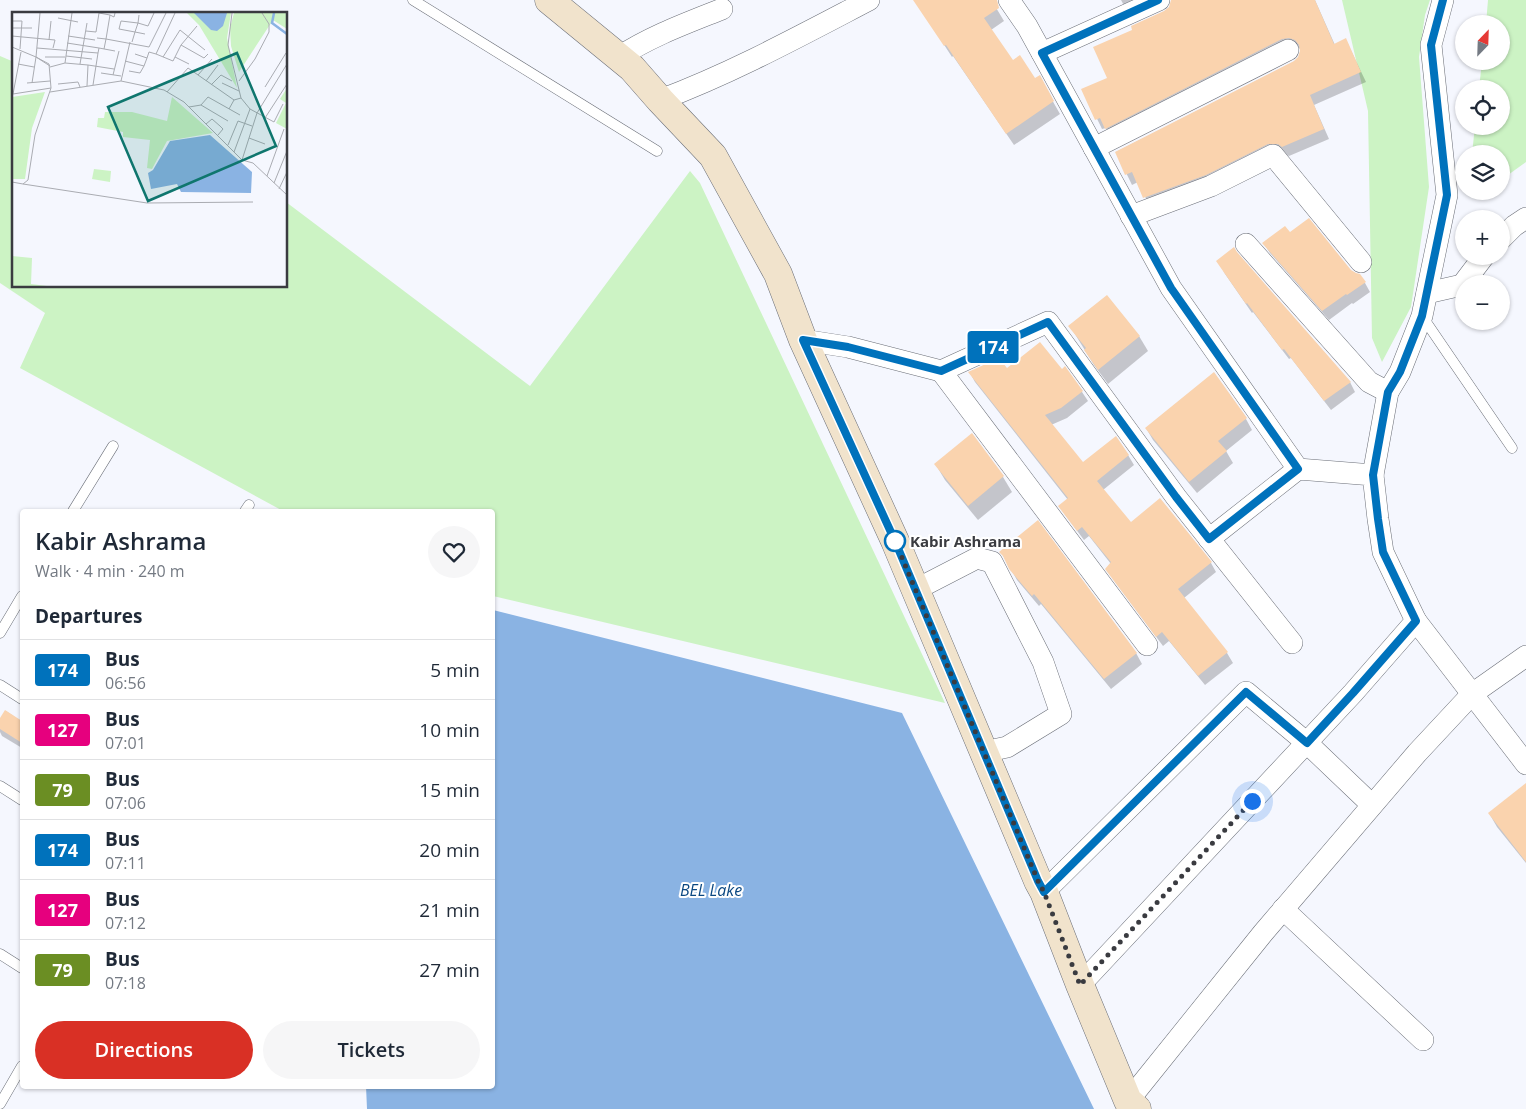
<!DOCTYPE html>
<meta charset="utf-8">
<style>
body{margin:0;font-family:"Open Sans",sans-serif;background:#f6f6f7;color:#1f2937;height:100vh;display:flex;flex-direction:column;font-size:19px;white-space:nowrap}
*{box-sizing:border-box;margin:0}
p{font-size:16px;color:#747a83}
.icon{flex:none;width:28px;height:28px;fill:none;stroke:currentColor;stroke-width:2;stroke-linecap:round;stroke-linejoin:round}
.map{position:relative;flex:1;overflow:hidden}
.drawer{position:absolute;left:20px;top:509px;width:475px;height:580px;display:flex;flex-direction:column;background:#fff;border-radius:5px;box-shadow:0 1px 4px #0004}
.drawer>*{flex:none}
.badge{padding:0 10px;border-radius:4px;font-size:18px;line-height:32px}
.needle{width:32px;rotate:23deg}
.fabs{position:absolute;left:1455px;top:15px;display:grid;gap:10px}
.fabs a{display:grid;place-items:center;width:55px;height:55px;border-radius:50%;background:#fff;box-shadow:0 1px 4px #0004;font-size:25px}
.you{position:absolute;width:25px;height:25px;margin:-12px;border:4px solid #fff;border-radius:50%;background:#1a73e8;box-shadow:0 0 0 8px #1a73e833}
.map>.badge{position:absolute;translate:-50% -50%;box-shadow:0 0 0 2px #fff}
h2{padding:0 15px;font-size:19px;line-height:45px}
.round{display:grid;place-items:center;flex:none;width:52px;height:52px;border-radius:26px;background:#f6f6f7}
.head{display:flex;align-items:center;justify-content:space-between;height:85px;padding:0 15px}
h1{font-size:24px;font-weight:600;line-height:38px}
.primary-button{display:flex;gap:10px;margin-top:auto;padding:10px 15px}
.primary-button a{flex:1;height:58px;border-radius:30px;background:#d93025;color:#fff;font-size:20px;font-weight:600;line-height:58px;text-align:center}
.primary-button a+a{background:#f6f6f7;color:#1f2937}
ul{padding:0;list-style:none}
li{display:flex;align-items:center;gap:15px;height:60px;padding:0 15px;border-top:1px solid #e0e1e3}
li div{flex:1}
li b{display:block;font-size:19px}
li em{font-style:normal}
li .badge{min-width:55px;font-weight:700;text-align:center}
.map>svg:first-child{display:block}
</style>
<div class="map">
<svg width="1526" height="1109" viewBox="0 0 1526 1109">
<rect width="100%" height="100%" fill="#f5f7fe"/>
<g fill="#ccf3c4">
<path d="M1342,0H1430L1425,15L1419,57L1429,187L1411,307L1382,362L1372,338L1368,111Z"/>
<path d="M1488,0H1526V162L1501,180V154H1472L1475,126H1501V89H1479L1482,61H1501V24H1486Z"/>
<path d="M0,56L14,62V286H286V202L530,386L690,171L700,183L945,703L493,596L492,511H283L20,368L45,313L0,283Z"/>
</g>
<path fill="#8ab3e3" d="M493,610L902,713L1094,1109H367L366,1086H492Z"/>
<g fill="#0003">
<path d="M915,0H994L992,1L1004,21L991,30L1013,62L1035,79L1039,77L1060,114L1014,145L953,56L952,57Z"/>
<path d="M1121,0H1156L1128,13Z"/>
<path d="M1173,0H1315L1335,45L1346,40L1366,82L1314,105L1329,139L1289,156L1284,153L1150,207L1138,182L1132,185L1116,152L1294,62L1300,57L1301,49L1294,47L1111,138L1106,128L1102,129L1083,90L1108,79L1134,30L1165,12L1170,8Z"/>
<path d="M1290,234L1350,271L1365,283L1370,292L1353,304L1352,303L1329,320L1270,253L1264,244Z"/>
<path d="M1223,271L1350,382L1355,392L1331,410L1291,358L1289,359L1253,312L1252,313Z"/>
<path d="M1070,326L1139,336L1148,351L1108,384L1094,365Z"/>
<path d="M1007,370H1062L1082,392L1088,401L1067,418L1051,425L1083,464L1128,455L1134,465L1103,490L1130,524L1211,563L1216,572L1184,598L1227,653L1233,663L1205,685L1169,641L1163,646L1113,579L1111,564L1089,536L1084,540L1066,516L1060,507L1068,500L975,382L970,373Z"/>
<path d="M1246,419L1252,430L1226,451L1233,463L1197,493L1153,440L1146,428Z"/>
<path d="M972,435L1003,477L1012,492L978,520L945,480L936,465Z"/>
<path d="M1001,552L1136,653L1142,664L1111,689L1041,604L1039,606L1017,580Z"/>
<path d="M6,711L22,722V748L2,736L0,732V720Z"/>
<path d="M1526,785V863L1497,827L1489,813Z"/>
</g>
<g fill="#fad3ae">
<path d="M913,0H997L999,8L984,18L1013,60L1020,55L1035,78L1040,75L1054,101L1006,134L946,45L944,46Z"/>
<path d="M1171,0H1315L1334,44L1346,38L1361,72L1310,95L1324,129L1282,147L1278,144H1268L1206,175L1143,198L1132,172L1125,175L1115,152L1294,61L1298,57L1300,51L1299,45L1295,40L1289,38L1282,39L1105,129L1100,118L1095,120L1081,89L1107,78L1093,47L1132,30L1131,26L1164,11L1169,7Z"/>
<path d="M1309,218L1351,270L1356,273L1360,274L1366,282L1347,295L1346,294L1322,311L1262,243L1285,226L1290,232Z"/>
<path d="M1234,247L1237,252L1351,382L1324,401L1284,349L1282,350L1247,303L1246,304L1216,261Z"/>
<path d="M1107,295L1140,336L1098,370L1084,350L1086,348L1068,326Z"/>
<path d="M1040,342L1062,369L1065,366L1083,391L1061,408L1045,415L1083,462L1116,436L1129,455L1097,481L1131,522L1160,498L1212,562L1178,589L1228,652L1198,676L1162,632L1156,637L1105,569L1111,562L1082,527L1077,531L1058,506L1068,498L968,372L999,358L1007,368Z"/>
<path d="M1214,372L1247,418L1218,441L1227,451L1189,482L1145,428Z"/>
<path d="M972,433L1004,476L968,506L934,464Z"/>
<path d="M1038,520L1137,653L1104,679L1034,594L1032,596L1009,569L1003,556L999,552Z"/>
<path d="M5,710L22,721V743L0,729V718Z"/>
<path d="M1526,783V862L1488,813Z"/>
</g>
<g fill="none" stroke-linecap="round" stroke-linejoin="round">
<g stroke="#6b6f78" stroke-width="11">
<g id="lane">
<path d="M413,0L657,151"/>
<path d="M1422,316L1512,448"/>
<path d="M73,511L113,446"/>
<path d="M245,511L249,505"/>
<path d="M0,633L22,596"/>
<path d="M0,685L22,699"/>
<path d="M0,786L22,800"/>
<path d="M0,954L22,968"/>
<path d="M0,1104L22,1066"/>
</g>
</g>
<g stroke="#6b6f78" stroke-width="22">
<g id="street">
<path d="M1009,0L1027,26L1171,288L1298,469"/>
<path d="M1042,53L1159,0"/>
<path d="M619,57C651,36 687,23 722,9"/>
<path d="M660,100C732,73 800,36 869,0"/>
<path d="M1094,148L1288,50"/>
<path d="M1131,216L1211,186L1273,155L1361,262"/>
<path d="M1501,239L1514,226L1526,218"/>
<path d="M1246,244L1369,382L1388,392"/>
<path d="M1427,293L1462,285L1484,256"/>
<path d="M803,340L848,347L941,371L1048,322L1176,497L1292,643"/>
<path d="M941,371L1147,645"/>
<path d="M1373,475L1388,392L1400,372L1422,316L1447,195L1431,45L1443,0"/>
<path d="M915,590L977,558L992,562L1043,662L1061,714L1007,747L984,752"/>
<path d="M1416,621L1526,764"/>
<path d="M1044,892L1246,692L1307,743L1372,805"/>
<path d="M1283,909L1423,1040"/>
<path d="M1080,985L1353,693L1416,621L1383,552L1378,519L1373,475L1298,469L1209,539"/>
<path d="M1128,1101L1263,933L1417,753L1472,694L1526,656"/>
</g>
</g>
<g stroke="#6b6f78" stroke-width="29">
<path id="secondary" d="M549,0L632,68L660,100L713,156L778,274L803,340L895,541L1038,881L1044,892L1080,985L1128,1101L1137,1109"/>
</g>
<use href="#lane" stroke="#fff" stroke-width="10"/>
<use href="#street" stroke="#fff" stroke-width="21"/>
<use href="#secondary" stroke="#f1e3cc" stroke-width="28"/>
</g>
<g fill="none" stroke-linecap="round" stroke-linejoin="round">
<g stroke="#fff" stroke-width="11">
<path id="line" d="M1158,0L1042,53L1171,288L1298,469L1209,539L1176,497L1048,322L941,371L848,347L803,340L895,541L1038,881L1044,892L1246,692L1307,743L1353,693L1416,621L1383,552L1378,519L1373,475L1388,392L1400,372L1422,316L1447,195L1431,45L1443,0"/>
</g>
<use href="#line" stroke="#0072bc" stroke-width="8"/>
<path stroke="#3a3b40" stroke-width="5" stroke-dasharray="0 9" d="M895,541L1038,881L1044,892L1080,985L1252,801"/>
</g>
<circle fill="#fff" stroke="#0072bc" stroke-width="2.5" cx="895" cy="541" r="10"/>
<g text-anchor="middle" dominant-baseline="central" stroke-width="4" stroke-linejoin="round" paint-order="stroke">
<g font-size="15" font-weight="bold" fill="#3a3b40" stroke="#fff" text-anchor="start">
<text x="910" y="541">Kabir Ashrama</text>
</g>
<g font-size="16" font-style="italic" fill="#0b4882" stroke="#fff">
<text x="711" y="890">BEL Lake</text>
</g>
</g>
<g transform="translate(12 12)">
<rect width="275" height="275" fill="#f5f7fe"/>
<path d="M175,1H219L215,26L225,76L187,13ZM222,1H275V17L261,8L227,60L219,34L218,16ZM275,76V117L264,111L274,91L268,87ZM33,80L20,116L13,167H0V85ZM160,85L201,121L155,129L140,157L135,156L138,128L111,125V120L85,115L86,106H92L93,100H120L155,109ZM82,157L99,159L98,170L80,167ZM0,244L20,246L19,272L35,274H0Z" fill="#ccf3c4"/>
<path d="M182,1H215L211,14L205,19L199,18ZM198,123L240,160L239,181L169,180L165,172L139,177L136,161L141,158L158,129Z" fill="#8ab3e3"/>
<path fill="none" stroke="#8ab3e3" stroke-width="2.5" d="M262,1L260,11L275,22"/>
<path fill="none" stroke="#aaacb2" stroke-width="1" d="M103,1L102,5L98,3L94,27L137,35L154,1M220,1L216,33L229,86M127,3L126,11L136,14L142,1M46,6L66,10M0,9H10L8,37M0,16H20M74,19L84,20L87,1L98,3M0,24L43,28L41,36M56,24L83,28M85,26L94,27L92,37M37,28L39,9M120,30L123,20L126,11L109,9L107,17L123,20L133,22M55,31L87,36M169,33L185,14M0,35L24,45L20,71M25,36L86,41L87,36L103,39M123,42L135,46L132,54M144,42L161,49L169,33L192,46L196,42M54,44L80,47M24,45L28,1M24,45L38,54M33,45H53M151,45L168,18L193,38M163,45L177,52M135,46L137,40L144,42L163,1M113,49L132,54L128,61L117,59M53,51L60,1M6,52L22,55M68,52L75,11M76,53L102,57M38,55L53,51L76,53L75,74M89,61L109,64M101,63L107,39M186,63L200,47M109,69L118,30M194,69L206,53M227,69L243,47L257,20V12L250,1M15,71L38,69M210,71L227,79M46,72L66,70L68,75M81,73L86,41M199,73L209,63L220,69M253,75L274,41M38,80L109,69L152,78L172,90L230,148L241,151L275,183M155,80L176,56L222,88M1,82L9,40M1,82L39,76M189,93L216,109M177,95L189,93L196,85L228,103M217,97L222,88L229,86L238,97L222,140M238,97L262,110L271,92M253,106L275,72M194,112L200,107L208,114L211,117L206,123M237,126L253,132M216,133L226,109L240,114M230,148L245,101L275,52M255,164L272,117M0,170L11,172L16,168L23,123L39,76L37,52L24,45M262,171L275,139M11,172L135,191L241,190M267,177L275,160"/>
<path fill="#0f766e" fill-opacity="0.15" stroke="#0f766e" stroke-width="2.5" d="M225,41L264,134L136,189L96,95Z"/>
<rect width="275" height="275" fill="none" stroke="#3a3b40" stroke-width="2.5"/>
</g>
</svg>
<div class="fabs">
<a><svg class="needle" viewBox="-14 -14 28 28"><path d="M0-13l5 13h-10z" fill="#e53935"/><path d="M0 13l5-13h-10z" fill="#747a83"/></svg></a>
<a><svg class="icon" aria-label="locate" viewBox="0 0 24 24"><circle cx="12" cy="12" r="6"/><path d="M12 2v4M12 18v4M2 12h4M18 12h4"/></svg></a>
<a><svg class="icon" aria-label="layers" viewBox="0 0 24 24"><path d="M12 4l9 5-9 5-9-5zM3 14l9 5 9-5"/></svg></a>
<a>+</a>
<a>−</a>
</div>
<div class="you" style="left:1252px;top:801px"></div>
<b class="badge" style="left:993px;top:347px;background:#0072bc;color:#fff">174</b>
<section class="drawer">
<div class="head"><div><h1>Kabir Ashrama</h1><p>Walk · 4 min · 240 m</p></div><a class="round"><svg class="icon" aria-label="heart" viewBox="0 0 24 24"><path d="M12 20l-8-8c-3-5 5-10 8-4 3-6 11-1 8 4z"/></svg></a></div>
<h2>Departures</h2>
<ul>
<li><span class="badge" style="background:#0072bc;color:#fff">174</span><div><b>Bus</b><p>06:56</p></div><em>5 min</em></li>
<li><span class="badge" style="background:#e6007e;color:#fff">127</span><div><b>Bus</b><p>07:01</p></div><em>10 min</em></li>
<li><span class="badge" style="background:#6b8e23;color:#fff">79</span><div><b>Bus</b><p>07:06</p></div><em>15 min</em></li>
<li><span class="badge" style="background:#0072bc;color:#fff">174</span><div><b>Bus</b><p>07:11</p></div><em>20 min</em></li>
<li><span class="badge" style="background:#e6007e;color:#fff">127</span><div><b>Bus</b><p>07:12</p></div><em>21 min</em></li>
<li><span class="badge" style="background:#6b8e23;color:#fff">79</span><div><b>Bus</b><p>07:18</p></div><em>27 min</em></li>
</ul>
<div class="primary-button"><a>Directions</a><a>Tickets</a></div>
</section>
</div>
